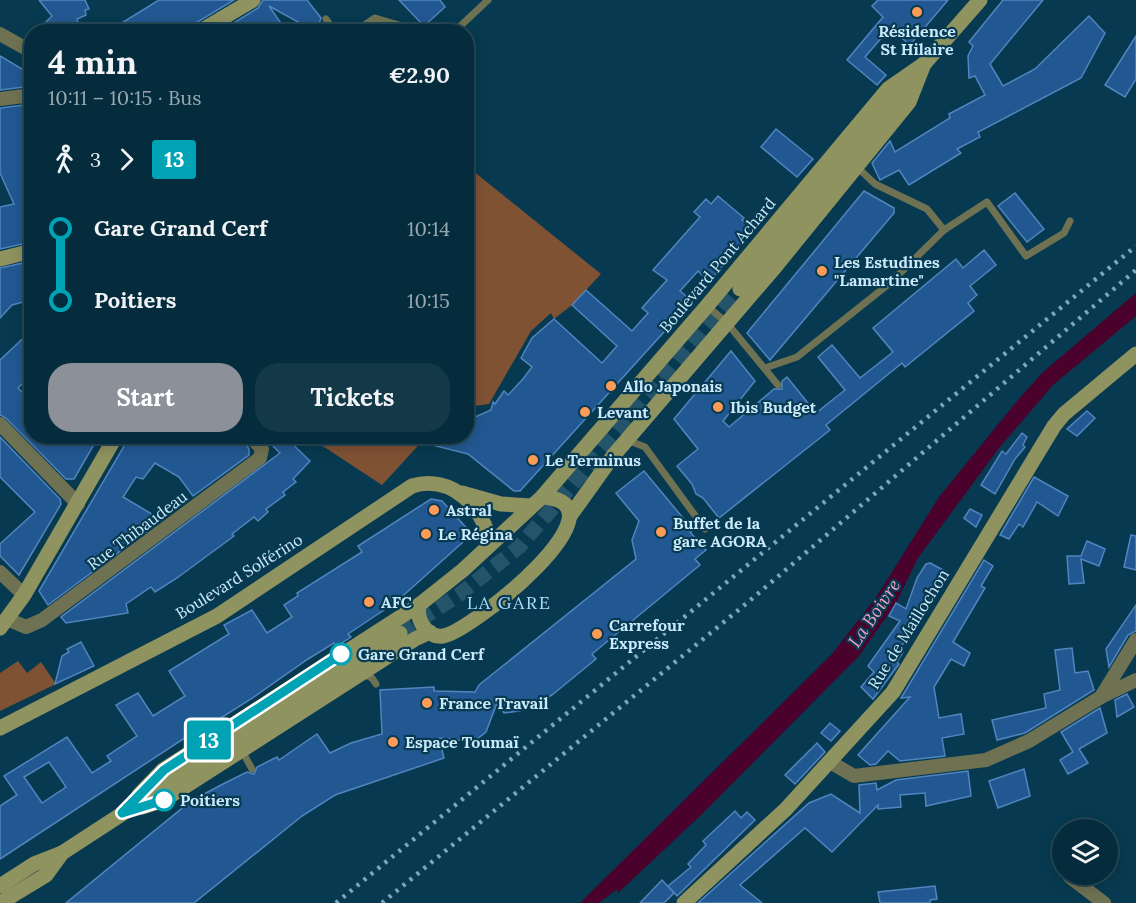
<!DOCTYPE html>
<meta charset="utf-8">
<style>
body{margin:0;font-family:Lora,serif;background:#133847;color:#f1f3f6;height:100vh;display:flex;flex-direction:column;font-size:22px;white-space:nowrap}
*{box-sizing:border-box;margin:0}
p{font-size:20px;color:#97a7af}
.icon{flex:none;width:33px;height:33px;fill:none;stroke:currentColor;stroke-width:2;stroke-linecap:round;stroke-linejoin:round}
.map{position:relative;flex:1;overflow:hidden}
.panel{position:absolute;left:24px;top:24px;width:450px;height:420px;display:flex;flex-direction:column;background:#052c3c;border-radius:24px;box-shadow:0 3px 15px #0003,0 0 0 2px #264856}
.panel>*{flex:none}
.badge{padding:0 12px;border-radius:4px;font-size:21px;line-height:39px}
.buttons{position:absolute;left:1052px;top:819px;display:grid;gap:12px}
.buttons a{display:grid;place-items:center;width:66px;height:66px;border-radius:50%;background:#052c3c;box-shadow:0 3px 15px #0003,0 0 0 2px #264856;font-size:30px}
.map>.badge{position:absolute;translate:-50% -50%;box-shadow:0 0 0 3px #fff}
.legs{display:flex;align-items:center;gap:9px;height:66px;padding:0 24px;font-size:20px}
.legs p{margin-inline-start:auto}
.overview{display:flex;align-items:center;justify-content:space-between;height:102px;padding:0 24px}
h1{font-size:33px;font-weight:700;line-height:45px}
.button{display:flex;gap:12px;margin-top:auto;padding:12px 24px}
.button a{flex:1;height:69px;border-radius:24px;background:#8c9099;color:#fff;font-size:24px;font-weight:700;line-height:69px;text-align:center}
.button a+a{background:#133847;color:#f1f3f6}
ul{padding:0 24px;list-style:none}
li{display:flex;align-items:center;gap:21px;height:72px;font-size:22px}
li i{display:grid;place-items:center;width:9px;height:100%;margin:0 8px;background:currentColor}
li i::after{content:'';width:15px;height:15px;margin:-8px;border:4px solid;border-radius:50%;background:#052c3c}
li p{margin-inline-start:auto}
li:first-child i{background:linear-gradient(#0000 50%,currentColor 0)}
li:last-child i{background:linear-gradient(currentColor 50%,#0000 0)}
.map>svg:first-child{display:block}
</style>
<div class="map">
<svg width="1136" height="903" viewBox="0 0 1136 903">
<rect width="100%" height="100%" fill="#073a50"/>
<g fill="#7f5234">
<path d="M467,166L601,274L572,305L554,319L551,313L531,331L489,404L467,407Z"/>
<path d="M309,437H426L382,485Z"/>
<path d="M18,661L27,673L41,662L56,684L0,711V673Z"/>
</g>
<path fill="#4a012b" d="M1136,293V316L1053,385L999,448L918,558L896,603L859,656L702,814L618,893L617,889L599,903H580L832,654L877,596L939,497L1017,401L1043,372Z"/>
<g fill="#225891" stroke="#5185bf" stroke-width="1.5" fill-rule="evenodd">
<path d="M39,0H85L89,9L85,10L86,15L77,19L81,32H36L52,16Z"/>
<path d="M159,0H234L194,24L189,32H107Z"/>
<path d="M263,0H307L321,18L316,32L269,6L287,32H219L258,8Z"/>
<path d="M399,0H440L445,7L424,26Z"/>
<path d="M878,0H948L910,45L890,28L865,57L886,75L877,85L847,60L883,17L872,6Z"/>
<path d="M1003,0H1043L990,64L1003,86L1035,69L1089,16L1105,33L1081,78L978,132L980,137L957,149L961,153L909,185L899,170L880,180L872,163L890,141L895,152L950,118L949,114L985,95L975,76L969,78L968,56L973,46L969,42Z"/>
<path d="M1136,36V79L1125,97L1105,85Z"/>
<path d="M0,56L32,75V86L0,90Z"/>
<path d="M32,104V242L0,249V207L14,204L0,173V108Z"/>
<path d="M776,129L813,159L797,177L761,147Z"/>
<path d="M864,191L894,208V213L770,360L747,333Z"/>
<path d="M1015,193L1044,229L1027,242L998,206Z"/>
<path d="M718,196L744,218L742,220L753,230L709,282L698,271L680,291L692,301L520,491H514L468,454L436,446L466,437V421L491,410L493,402L495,404L504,391L508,395L523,379L532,367L521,358L532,338L554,319L602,363L617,346L572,305L586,290L632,331L648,313L642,308L667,280L653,270L700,217L694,212L706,199L711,204Z"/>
<path d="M984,250L996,265L970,286L977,295L968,303L974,311L905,367L902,363L826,425L830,430L719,518L703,498L696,494L692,484L677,466L698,449L674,419L731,351L755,381L723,421L729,427L774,389H782V381L787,377L816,413L845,390L818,357L832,345L860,378L893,352L873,328L956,259L963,268Z"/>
<path d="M32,261V287L28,288L31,300L12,305L0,318V268Z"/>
<path d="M32,330V374L18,388L32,402V436H99L74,479H66L6,418L0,415V360Z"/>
<path d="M1087,411L1095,418L1077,436L1067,429Z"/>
<path d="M1022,433L1027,437L1023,445L1025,447L1015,459L995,494L981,485L1002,451L1006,454Z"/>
<path d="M130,436H191L196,443L199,436H241L249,449V455L193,496L179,477L155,463L143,479L136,477L123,497L162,520L48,605L39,591Z"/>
<path d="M263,436H284L310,461L293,479L296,482L283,492L285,495L266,509L268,512L258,521L254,517L232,534L234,536L177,578L155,592L151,587L126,604L128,613L66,623L61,617L280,453Z"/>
<path d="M0,437L60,499L61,504L19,575L0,556V544L35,512L0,477Z"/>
<path d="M644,471L693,530L690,532L706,550L695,559L700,565L592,654L596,659L552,695L535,706L519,711L504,713L497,703L486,732L477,739L466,741L439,738L444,758L335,795L302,816L194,903H66L191,801L223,784L247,772L254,774L257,767L277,757L279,760L317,734L330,753L351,743L382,734L380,690L434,687V691L475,692L479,685L636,559L632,540L639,521L616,493Z"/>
<path d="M1034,477L1068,496L1058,516L1037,502L1023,527L1019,524L1009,539L1000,535Z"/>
<path d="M431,499L442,501L472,534L396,602L348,634L351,637L336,647L334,643L308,659L251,699L205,728L203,726L0,859V806L17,795L4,776L67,737L92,773L111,761L107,756L137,736L116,705L138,693L153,716L185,696L169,671L229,634L224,625L252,610L267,633L292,617L284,605L298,596L297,593L362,552L358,546ZM49,762L66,787L42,803L24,777Z"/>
<path d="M970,509L982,515L976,527L964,518Z"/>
<path d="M1131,535L1136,536V570L1124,567Z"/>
<path d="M1087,541L1105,549L1099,566L1081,559L1084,583L1069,584L1067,556H1081Z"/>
<path d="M984,560L993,566L981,586L985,588L953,642L970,653L964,666L951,659L934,687L939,718L961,714L964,734L942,738L945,756L900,761L888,751L876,764L870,765L858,755L910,697L901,698Z"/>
<path d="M930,563L947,572L900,649L903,652L897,662L899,664L873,699L861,687L874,672L868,666L900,621L889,616L896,603L906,609L917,578L926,564Z"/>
<path d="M1136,605V631L1128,635L1109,667L1106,649Z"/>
<path d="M81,642L94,666L55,684L62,656L69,652L67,649Z"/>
<path d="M1072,648L1075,673L1088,671L1094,690L1025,733L997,740L992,720L1046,708L1044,694L1060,690L1055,650Z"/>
<path d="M1127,694L1134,707L1117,717L1115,700Z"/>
<path d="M1100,708L1107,733L1079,749L1088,763L1068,774L1060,760L1073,752L1061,732Z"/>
<path d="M830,723L840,731L831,741L821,733Z"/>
<path d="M817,743L825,752L795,784L785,775Z"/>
<path d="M1024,769L1030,796L998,808L989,781Z"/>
<path d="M968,771L971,796L926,806L925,793L900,795L901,807L878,809V805L832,852L805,828L740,885L762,903H698L809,803L831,794L860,813L859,785L876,783L877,790L896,780Z"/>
<path d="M735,811L741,818L747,812L755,820L677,896L668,886L691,867L688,864L706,845L703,841Z"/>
<path d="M662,880L674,893L664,903H640Z"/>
<path d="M935,886L937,899L930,900V903H880L878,892Z"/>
</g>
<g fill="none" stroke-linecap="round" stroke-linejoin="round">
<path stroke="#24546a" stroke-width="15" stroke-dasharray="15 8" stroke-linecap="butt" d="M400,633L460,594L519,547L740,289"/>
<g stroke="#6f7252" stroke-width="7">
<path d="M326,19L335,32"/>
<path d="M354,32L375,18L423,32"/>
<path d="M454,32L488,0"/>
<path d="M857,167L875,184L927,209L944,230"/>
<path d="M707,306L727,323L778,385"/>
<path d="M765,368L797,357L890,283L944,230L987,202L1026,256L1064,233L1070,221"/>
<path d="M627,440L645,447L705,529"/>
<path d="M362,673L372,678L376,684"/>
<path d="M242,751L252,769"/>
</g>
<g stroke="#6f7252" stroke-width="14">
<path d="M0,34L32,52"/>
<path d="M0,99L32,95"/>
<path d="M0,424L78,504"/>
<path d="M0,572L24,595"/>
<path d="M7,619L26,627L42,620L260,458L262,449L250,436"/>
<path d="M1101,697L1136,640"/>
<path d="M830,762L854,776L986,760L1029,741L1101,697L1136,680"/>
<path d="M1070,877L1104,903"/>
</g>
<g stroke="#8f9360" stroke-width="15">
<path d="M199,32L253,0"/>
<path d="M0,259L32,251"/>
<path d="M740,289L924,64L980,0"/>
<path d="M462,493L501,504L531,506"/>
<path d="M542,497C633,502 471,632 443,636C426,638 416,619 419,605L463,570L542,497L707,306L888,89L924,64"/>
<path d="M570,516L613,456L775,267L909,102L924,64"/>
<path d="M0,628L24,595L116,436"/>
<path d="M0,728L217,616L412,486C451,474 485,507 490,545"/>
<path d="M139,795L163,770L419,605"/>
<path d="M142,807L164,800L415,639L430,632"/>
<path d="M0,886L34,864L62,853L400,633"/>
<path d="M0,903L46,875L62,853"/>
<path d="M684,903L786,809L893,692L1054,426L1064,414L1136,354"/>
</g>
<g stroke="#7ea6b9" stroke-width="4.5" stroke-dasharray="3 6" stroke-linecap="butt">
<path d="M336,903L1136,246"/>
<path d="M382,903L747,603L1136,270"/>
</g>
</g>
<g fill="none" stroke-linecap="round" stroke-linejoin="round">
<g stroke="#fff" stroke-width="14">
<path id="line-1" d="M164,800L122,813L164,770L341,654"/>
</g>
<use href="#line-1" stroke="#00a3b4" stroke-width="9"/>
</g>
<g fill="#fe9b59" stroke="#073a50" stroke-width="2">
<circle cx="917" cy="12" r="6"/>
<circle cx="822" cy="271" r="6"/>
<circle cx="611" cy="386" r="6"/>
<circle cx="718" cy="407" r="6"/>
<circle cx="585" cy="412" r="6"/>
<circle cx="533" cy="460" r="6"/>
<circle cx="434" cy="510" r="6"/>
<circle cx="661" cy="532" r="6"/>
<circle cx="426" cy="534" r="6"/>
<circle cx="369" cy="602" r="6"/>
<circle cx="597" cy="634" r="6"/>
<circle cx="427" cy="703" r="6"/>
<circle cx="393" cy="742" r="6"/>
</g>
<g fill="#fff" stroke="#00a3b4" stroke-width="3">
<circle cx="341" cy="654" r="10"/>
<circle cx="164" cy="800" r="10"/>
</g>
<g text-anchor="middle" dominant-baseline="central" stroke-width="4.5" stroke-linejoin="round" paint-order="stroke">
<g font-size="16" font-weight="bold" fill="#caeafc" stroke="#073a50" text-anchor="start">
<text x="917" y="31" text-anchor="middle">Résidence<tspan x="917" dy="18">St Hilaire</tspan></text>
<text x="834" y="262">Les Estudines<tspan x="834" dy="18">"Lamartine"</tspan></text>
<text x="623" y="386">Allo Japonais</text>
<text x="730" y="407">Ibis Budget</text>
<text x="597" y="412">Levant</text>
<text x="545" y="460">Le Terminus</text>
<text x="446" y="510">Astral</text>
<text x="673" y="523">Buffet de la<tspan x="673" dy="18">gare AGORA</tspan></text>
<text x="438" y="534">Le Régina</text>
<text x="381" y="602">AFC</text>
<text x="609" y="625">Carrefour<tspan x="609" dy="18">Express</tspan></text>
<text x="439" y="703">France Travail</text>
<text x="405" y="742">Espace Toumaï</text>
</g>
<g font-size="16" fill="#caeafc" stroke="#073a50">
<text transform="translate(717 265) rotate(-50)">Boulevard Pont Achard</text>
<text transform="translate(137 530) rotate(-37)">Rue Thibaudeau</text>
<text transform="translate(239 576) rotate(-32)">Boulevard Solférino</text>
<text transform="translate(908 629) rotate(-58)">Rue de Maillochon</text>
</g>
<g font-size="16" font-weight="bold" fill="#caeafc" stroke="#073a50" text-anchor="start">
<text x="358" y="654">Gare Grand Cerf</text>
<text x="180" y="800">Poitiers</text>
</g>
<g font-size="18" letter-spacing="1.5" fill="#acddf8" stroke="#073a50">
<text x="509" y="602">LA GARE</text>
</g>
<g font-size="18" font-style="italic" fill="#f6a0c5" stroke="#073a50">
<text transform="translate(874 613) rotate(-56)">La Boivre</text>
</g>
</g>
</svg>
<div class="buttons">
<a><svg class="icon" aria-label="layers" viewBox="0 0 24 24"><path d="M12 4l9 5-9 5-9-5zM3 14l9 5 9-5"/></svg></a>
</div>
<b class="badge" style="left:209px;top:740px;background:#00a3b4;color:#fff">13</b>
<section class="panel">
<div class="overview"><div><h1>4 min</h1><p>10:11 – 10:15 · Bus</p></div><b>€2.90</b></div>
<div class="legs"><svg class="icon" aria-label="walk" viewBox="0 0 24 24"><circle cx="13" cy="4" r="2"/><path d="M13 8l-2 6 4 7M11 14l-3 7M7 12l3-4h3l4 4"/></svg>3<svg class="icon" aria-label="forward" viewBox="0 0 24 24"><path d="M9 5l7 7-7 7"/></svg><b class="badge" style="background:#00a3b4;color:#fff">13</b></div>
<ul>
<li><i style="color:#00a3b4"></i><b>Gare Grand Cerf</b><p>10:14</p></li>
<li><i style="color:#00a3b4"></i><b>Poitiers</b><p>10:15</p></li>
</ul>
<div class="button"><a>Start</a><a>Tickets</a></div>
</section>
</div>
